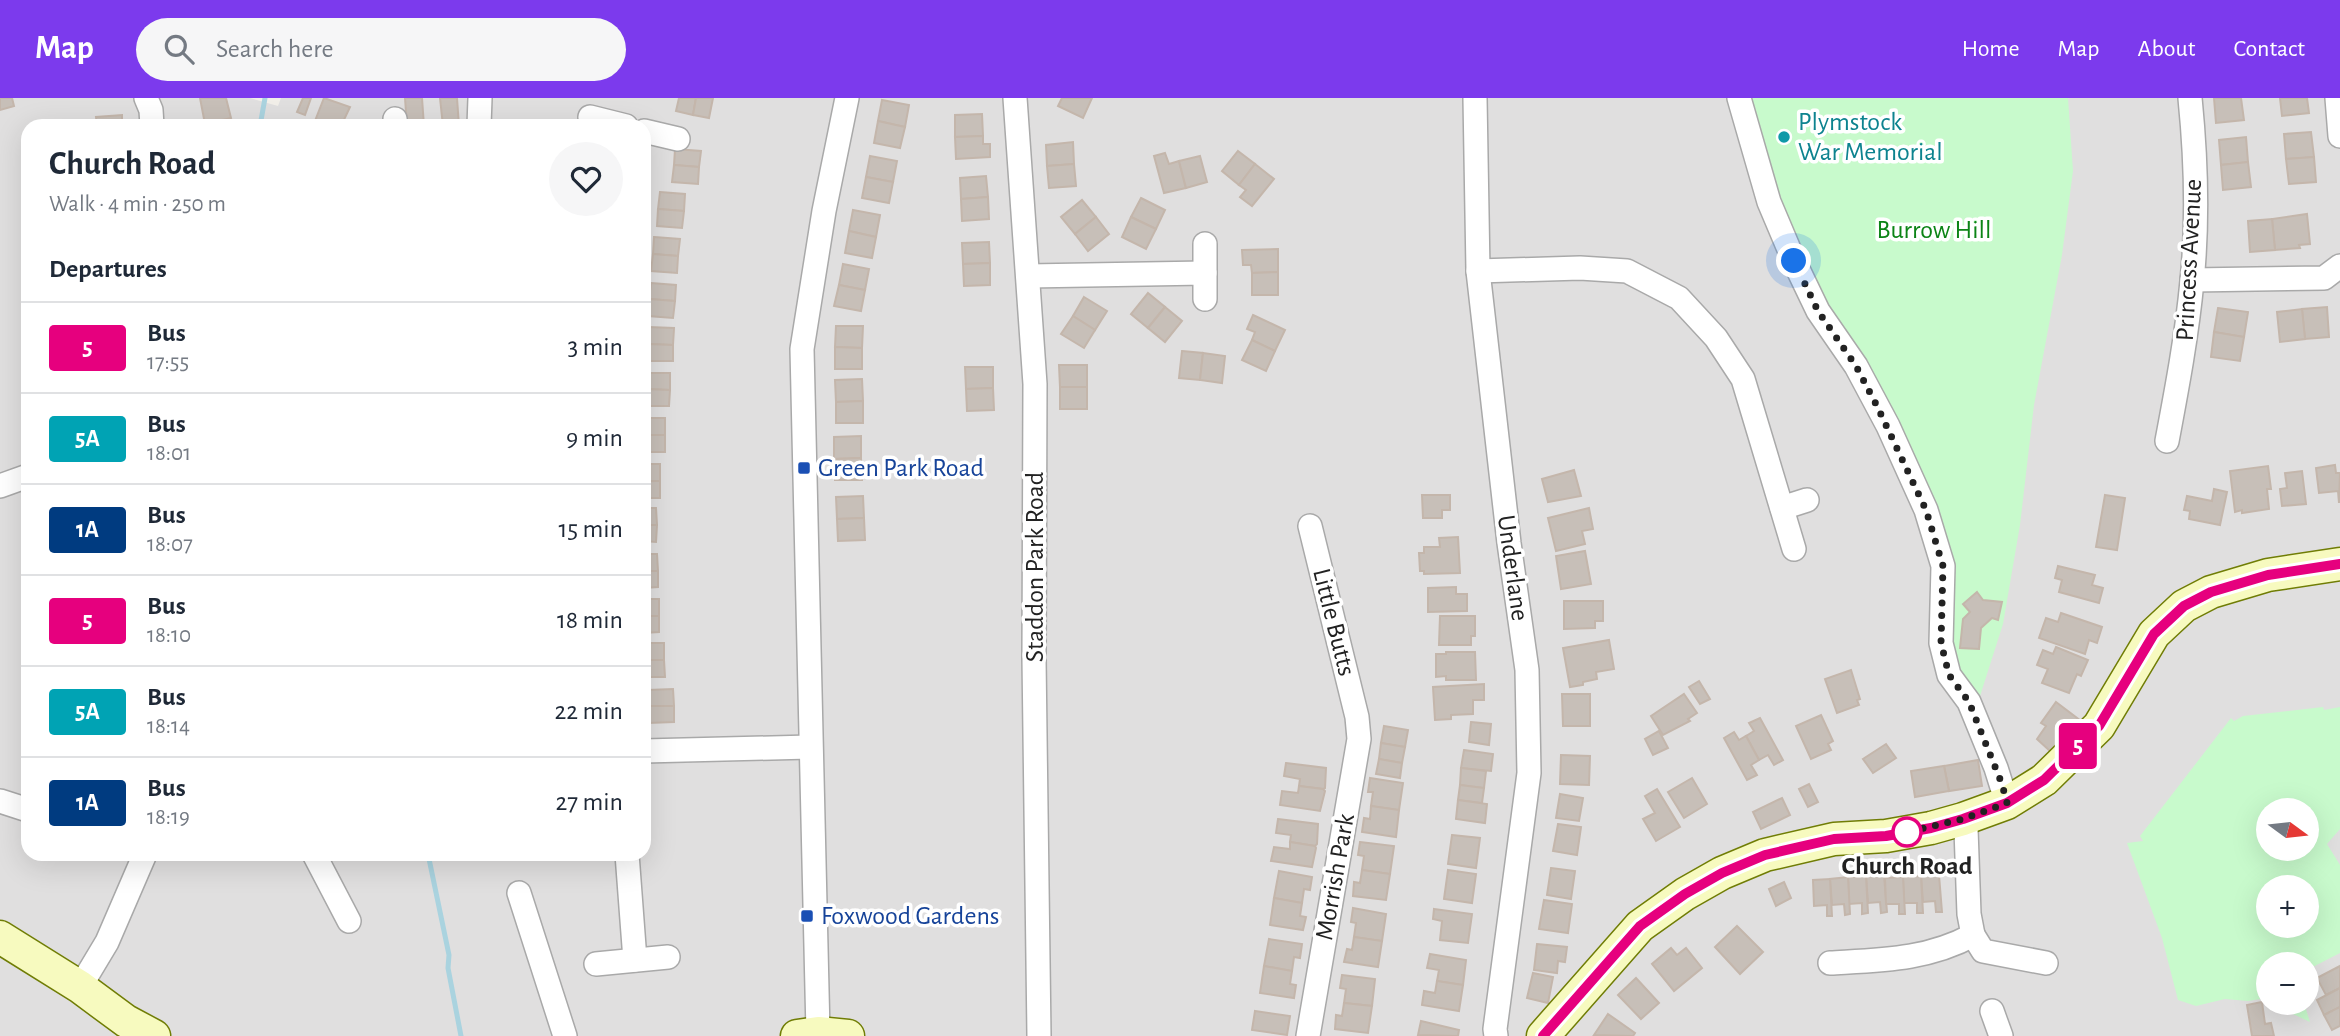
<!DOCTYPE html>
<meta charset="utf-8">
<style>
body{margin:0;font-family:"Alegreya Sans",sans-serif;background:#f6f6f7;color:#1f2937;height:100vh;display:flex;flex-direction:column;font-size:26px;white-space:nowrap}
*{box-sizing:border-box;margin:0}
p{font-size:23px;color:#747a83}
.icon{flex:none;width:38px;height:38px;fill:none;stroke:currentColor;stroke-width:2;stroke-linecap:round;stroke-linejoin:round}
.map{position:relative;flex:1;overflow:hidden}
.side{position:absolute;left:21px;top:21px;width:630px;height:742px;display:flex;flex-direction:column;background:#fff;border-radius:21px;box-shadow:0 7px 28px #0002}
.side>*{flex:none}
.badge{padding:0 14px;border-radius:5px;font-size:24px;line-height:46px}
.needle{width:46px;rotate:105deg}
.buttons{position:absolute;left:2256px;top:700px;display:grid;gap:14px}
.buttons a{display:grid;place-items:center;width:63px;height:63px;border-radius:50%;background:#fff;box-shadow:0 7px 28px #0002;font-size:35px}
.you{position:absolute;width:35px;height:35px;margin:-18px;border:5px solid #fff;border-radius:50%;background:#1a73e8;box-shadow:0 0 0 10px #1a73e833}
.map>.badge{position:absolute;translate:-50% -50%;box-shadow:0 0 0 4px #fff}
h2{padding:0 28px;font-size:26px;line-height:63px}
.round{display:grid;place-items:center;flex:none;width:74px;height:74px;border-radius:37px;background:#f6f6f7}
.overview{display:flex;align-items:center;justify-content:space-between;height:119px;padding:0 28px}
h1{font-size:33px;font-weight:700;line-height:52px}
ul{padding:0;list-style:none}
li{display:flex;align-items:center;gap:21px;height:91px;padding:0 28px;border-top:2px solid #e0e1e3}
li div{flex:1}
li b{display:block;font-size:26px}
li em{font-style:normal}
li .badge{min-width:77px;font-weight:700;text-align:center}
header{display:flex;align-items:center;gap:42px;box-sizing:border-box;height:98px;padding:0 35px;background:#7c3aed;color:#fff}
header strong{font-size:33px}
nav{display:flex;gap:38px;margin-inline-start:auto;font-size:24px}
.search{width:490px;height:63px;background:#f6f6f7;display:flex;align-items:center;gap:18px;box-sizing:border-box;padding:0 24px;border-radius:38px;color:#747a83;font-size:26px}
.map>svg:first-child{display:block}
</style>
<header>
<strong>Map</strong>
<div class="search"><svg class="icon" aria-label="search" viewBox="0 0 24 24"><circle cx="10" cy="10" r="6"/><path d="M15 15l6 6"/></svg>Search here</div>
<nav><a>Home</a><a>Map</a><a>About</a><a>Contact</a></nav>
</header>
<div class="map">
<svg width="2340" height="938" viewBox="0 0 2340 938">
<rect width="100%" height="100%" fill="#f2efe9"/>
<path fill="#e0dfdf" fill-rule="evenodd" d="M0,0H250L278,8L281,0H2340V938H0ZM28,28H644V756H28ZM2268,712H2306V751H2268ZM2268,789H2306V828H2268ZM2268,866H2306V905H2268Z"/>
<g fill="#c8facc" fill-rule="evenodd">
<path d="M1746,0H2068L2073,73L2062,157L2034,307L2020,427L2003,526L1980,598L1955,565L1948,541L1950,488L1795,144L1766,65Z"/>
<path d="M2323,609L2324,612L2340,609V731L2327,746L2340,767V855L2307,872L2306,866H2268V905H2304L2310,924L2261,901L2248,903L2225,901L2196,908L2178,902L2162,840L2127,745L2143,743L2140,738L2231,620L2234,623L2243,618ZM2306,712V751H2268V712ZM2268,789H2306V828H2268Z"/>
</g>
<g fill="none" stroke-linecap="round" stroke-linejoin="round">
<g stroke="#aad3df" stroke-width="5">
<path d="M260,28L265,0"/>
<path d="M428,756L449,857L448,870L461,938"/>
</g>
</g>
<g fill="#c7bfb8" stroke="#c4b6ab" stroke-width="2">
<path d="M0,0H12L14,8L0,12Z"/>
<path d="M200,0H226L231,20L205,26Z"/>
<path d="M303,0H311L305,17L297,14Z"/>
<path d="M324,0L350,9L341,28H313Z"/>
<path d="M405,0H422L424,28H407Z"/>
<path d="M440,0H457L459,28H443Z"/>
<path d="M679,0H696L693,17L676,13Z"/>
<path d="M696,0H713L709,20L693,17Z"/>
<path d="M1062,0H1092L1083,20L1058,8Z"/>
<path d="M2214,0H2241L2244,22L2216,25Z"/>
<path d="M2280,0H2307L2309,15L2282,18Z"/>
<path d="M882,2L909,7L905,29L878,23Z"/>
<path d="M982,16L983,38L955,39V17Z"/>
<path d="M122,17V28H97L96,19Z"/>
<path d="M878,23L905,29L900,50L874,45Z"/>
<path d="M2311,34L2314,59L2286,61L2284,36Z"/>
<path d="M983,38V46H990V59L956,61L955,39Z"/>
<path d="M2246,39L2248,64L2221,67L2219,42Z"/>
<path d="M1073,44L1074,66L1047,68L1046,47Z"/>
<path d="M675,51L701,53L699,69L674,67Z"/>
<path d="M1238,53L1255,66L1239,87L1222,73Z"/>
<path d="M1165,55L1169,66L1179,63L1186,90L1164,95L1154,58Z"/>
<path d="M870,58L897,63L893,84L866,79Z"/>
<path d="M1200,58L1207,84L1186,90L1179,63Z"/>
<path d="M2314,59L2316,84L2289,86L2286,61Z"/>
<path d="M2248,64L2251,89L2223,92L2221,67Z"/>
<path d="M1074,66L1076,88L1049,90L1047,68Z"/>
<path d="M1255,66L1274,81L1252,108L1240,99L1246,92L1239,87Z"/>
<path d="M674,67L699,69L698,86L672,84Z"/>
<path d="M986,78L988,99L961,101L960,80Z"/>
<path d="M866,79L893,84L889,105L862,100Z"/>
<path d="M660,94L685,96L684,113L658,111Z"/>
<path d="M988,99L989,121L962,123L961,101Z"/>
<path d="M1141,100L1165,112L1156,131L1131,119Z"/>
<path d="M1082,102L1096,119L1075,136L1061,119Z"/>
<path d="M658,111L684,113L682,130L657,128Z"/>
<path d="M853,112L880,117L876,139L849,133Z"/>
<path d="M2307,116L2310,146L2299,147L2300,150L2275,152L2272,121Z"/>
<path d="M1096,119L1109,136L1088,153L1075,136Z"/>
<path d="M1131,119L1156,131L1146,151L1122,139Z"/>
<path d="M2272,121L2275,152L2250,154L2248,123Z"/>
<path d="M849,133L876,139L872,160L845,155Z"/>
<path d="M654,139L680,141L678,158L653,156Z"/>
<path d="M989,144L990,165L963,166L962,145Z"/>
<path d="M1278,151V174L1252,175L1251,167H1243L1242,152Z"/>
<path d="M653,156L678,158L677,175L651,173Z"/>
<path d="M990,165V187L964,188L963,166Z"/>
<path d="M843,166L869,171L865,192L839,187Z"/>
<path d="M1278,174V197H1252V175Z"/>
<path d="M651,185L676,187L675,203L649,201Z"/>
<path d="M839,187L865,192L861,213L834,208Z"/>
<path d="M1148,195L1165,209L1148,230L1131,216Z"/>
<path d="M1084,199L1107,213L1095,232L1073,218Z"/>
<path d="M649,201L675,203L673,220L648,218Z"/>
<path d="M1165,209L1182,223L1165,244L1148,230Z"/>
<path d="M2327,209L2329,239L2305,241L2302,211Z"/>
<path d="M2218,210L2248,214L2244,239L2214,234Z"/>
<path d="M2302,211L2305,241L2280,244L2277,214Z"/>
<path d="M1253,217L1285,232L1275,253L1252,242L1255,234L1247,231Z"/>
<path d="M1073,218L1095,232L1084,250L1061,236Z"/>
<path d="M836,228H863L862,250L835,249Z"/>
<path d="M648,229L674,230L673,247L648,246Z"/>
<path d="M2214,234L2244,239L2240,263L2211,259Z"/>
<path d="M1252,242L1275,253L1266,273L1242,262Z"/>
<path d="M648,246L673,247V263H647Z"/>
<path d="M835,249L862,250V271H835Z"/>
<path d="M1182,253L1203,255L1200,282L1179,280Z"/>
<path d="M1203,255L1225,258L1222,285L1200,282Z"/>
<path d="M1059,267H1087V289H1060Z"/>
<path d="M965,269H993V290L966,291Z"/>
<path d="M644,275H670V292L644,291Z"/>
<path d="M862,281L863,303L836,304L835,282Z"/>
<rect x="1060" y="289" width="27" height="22"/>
<path d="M993,290L994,312L967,313L966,291Z"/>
<path d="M644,291L670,292L669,308H644Z"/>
<path d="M863,303V325H836V304Z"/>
<rect x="644" y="320" width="21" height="17"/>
<rect x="644" y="337" width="21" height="17"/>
<path d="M861,338V360L834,361V339Z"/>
<path d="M861,360L862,382H835L834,361Z"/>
<rect x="644" y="366" width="16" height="17"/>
<path d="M2335,367L2336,375H2340L2339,405L2338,393L2319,395L2316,370Z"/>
<path d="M2268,368L2271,391H2267L2269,411L2242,415V412L2235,414L2230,373Z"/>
<path d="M1574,372L1581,398L1548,404L1542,381Z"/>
<path d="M2302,373L2306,406L2282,408L2280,391L2287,390L2285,375Z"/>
<rect x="644" y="383" width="16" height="17"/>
<path d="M2214,391L2227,394L2220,427L2189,421L2190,413L2184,412L2187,398L2212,403Z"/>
<path d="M1422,397H1450V412H1442V420H1423Z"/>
<path d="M2105,397L2125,400L2117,452L2096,449Z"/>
<path d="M863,398L864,420L837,421L836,399Z"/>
<path d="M644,410H656L657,427H644Z"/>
<path d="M1589,410L1593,431L1582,433L1585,446L1556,453L1548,420Z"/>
<path d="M864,420L865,442L838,443L837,421Z"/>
<path d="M644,427H657L656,444L644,443Z"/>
<path d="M1458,439L1460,475L1424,476V473H1420L1419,455H1424V449H1440L1439,440Z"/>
<path d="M1585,453L1591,486L1561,491L1556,458Z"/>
<path d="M644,456H657L658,473H644Z"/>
<path d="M2058,468L2095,477L2092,487L2103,490L2099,505L2059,494L2062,482L2055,480Z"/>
<path d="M644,473H658V489L644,490Z"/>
<path d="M1456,489V496H1467V513L1428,514V490Z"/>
<path d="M1977,494L1983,502L2002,504L1998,522L1992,520L1981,530L1979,551L1960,550L1963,521L1970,514L1963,506Z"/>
<rect x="644" y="501" width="15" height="17"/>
<path d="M1564,503H1603V523H1595V530L1564,531Z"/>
<path d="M2061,515L2102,529L2097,545L2089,542L2085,556L2039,540L2046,520L2058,524Z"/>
<path d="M644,518H659V534L644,535Z"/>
<path d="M1440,518H1475V538H1471V547H1439Z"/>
<path d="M1609,542L1614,571L1596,574L1597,581L1583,584V587L1570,589L1563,550Z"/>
<rect x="644" y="545" width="20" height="17"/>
<path d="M2056,549L2088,562L2081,578L2077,576L2069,595L2042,585L2048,571L2037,567L2043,552L2053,556Z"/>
<path d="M1446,554H1475L1476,582H1446V578L1436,579V556H1446Z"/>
<path d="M644,562H664L665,579H644Z"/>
<path d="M1851,572L1860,601L1857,602L1859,607L1837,615L1825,581Z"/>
<path d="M1699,583L1710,601L1700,606L1689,589Z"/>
<path d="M1484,586V602H1473V616L1451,617V621L1435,622L1433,589Z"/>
<path d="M673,591L674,608H648V592Z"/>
<path d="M1562,596H1590V628H1563Z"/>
<path d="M1684,596L1697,615L1688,621L1690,623L1663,637L1651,618Z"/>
<path d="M2056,604L2081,623L2068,640L2056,651L2054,649L2051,654L2037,641L2046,628L2041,625Z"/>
<path d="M648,608H674V624L648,625Z"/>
<path d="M1821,617L1833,643L1828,646L1831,652L1811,661L1796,628Z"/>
<path d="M1760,620L1783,662L1774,667L1768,657L1759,662L1746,638L1754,633L1749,625Z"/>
<path d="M1471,624L1491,626L1489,647L1469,644Z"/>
<path d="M1384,628L1408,632L1405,649L1381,645Z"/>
<path d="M1659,633L1668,650L1653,657L1645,641Z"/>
<path d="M1734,634L1739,642L1746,638L1759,662L1751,667L1757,677L1747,682L1724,640Z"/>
<path d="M1381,645L1405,649L1402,665L1379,661Z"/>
<path d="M1886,646L1896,660L1873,675L1863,661Z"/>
<path d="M1464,652L1493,656L1491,673L1461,670Z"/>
<path d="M1561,657L1590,658L1589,687L1560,686Z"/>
<path d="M1379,661L1402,665L1400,680L1376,676Z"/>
<path d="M1978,662L1982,688L1949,693L1944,668Z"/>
<path d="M1286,665L1326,670L1325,690L1323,691L1299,688L1300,681L1284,678Z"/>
<path d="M1944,668L1949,693L1915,699L1911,673Z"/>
<path d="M1461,670L1486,673L1484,690L1460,687Z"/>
<path d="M1370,680L1403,685L1399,712L1371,708L1373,694H1368Z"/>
<path d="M1692,680L1707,706L1684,720L1668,694Z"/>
<path d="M1809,686L1818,704L1808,709L1799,691Z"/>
<path d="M1460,687L1484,690L1482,705L1458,702Z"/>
<path d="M1299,688L1323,691L1325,693L1320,713L1280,707L1282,693L1298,695Z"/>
<path d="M1657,691L1680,729L1656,743L1643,721L1655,715L1645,698Z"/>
<path d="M1560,696L1583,700L1579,723L1556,720Z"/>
<path d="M1782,700L1790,717L1761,731L1753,714Z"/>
<path d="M1458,702L1487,706L1485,725L1456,721Z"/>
<path d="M1371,708L1399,712L1396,739L1362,734L1364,720L1370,721Z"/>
<path d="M1278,721L1318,726L1317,746L1315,748L1290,744L1291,737L1276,735Z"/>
<path d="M1558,726L1581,729L1577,757L1553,753Z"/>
<path d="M1452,737L1480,740L1476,770L1448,766Z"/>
<path d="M1290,744L1315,748L1316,750L1312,769L1271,763L1274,749L1290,751Z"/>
<path d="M1360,744L1394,748L1390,776L1362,772L1364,758L1358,757Z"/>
<path d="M1551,770L1575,773L1571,801L1547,797Z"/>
<path d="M1362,772L1390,776L1386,802L1353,798L1354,784L1360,785Z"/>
<path d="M1448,772L1476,776L1472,805L1444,801Z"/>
<path d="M1279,773L1312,779L1310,792L1304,791L1302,805L1274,800Z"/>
<path d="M1884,777L1887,814L1881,815L1880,804L1868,805L1866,778Z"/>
<path d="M1939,777L1942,814H1936L1935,803L1923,804L1921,778Z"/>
<path d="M1866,778L1868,815L1862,816V805L1849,806L1848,779Z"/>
<path d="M1921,778L1923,815H1917V805H1904L1903,779Z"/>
<path d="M1848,779L1850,816L1845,817L1844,806L1832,807L1830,781Z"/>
<path d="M1903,779L1905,816H1899V806H1886L1885,780Z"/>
<path d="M1830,781L1832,818H1827V807L1814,808L1813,782Z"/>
<path d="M1784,784L1791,800L1776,808L1769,791Z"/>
<path d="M1274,800L1302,805L1300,818L1306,819L1303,832L1270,827Z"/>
<path d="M1544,802L1572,806L1568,835L1539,831Z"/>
<path d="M1353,810L1386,816L1382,843L1354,839L1356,825L1351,824Z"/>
<path d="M1434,811L1472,816L1468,845L1440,842L1442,823L1433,821Z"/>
<path d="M1737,828L1763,854L1740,876L1715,849Z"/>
<path d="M1354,839L1382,843L1378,869L1344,864L1347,851L1352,852Z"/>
<path d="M1269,841L1302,846L1300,860L1294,859L1292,873L1264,868Z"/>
<path d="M1537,846L1567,849L1565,864L1558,863L1557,875L1534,872Z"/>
<path d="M1671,850L1677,857L1686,850L1702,870L1674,893L1652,866Z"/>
<path d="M1430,856L1466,862L1463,887L1437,883L1439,872L1427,870Z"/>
<path d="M1264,868L1292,873L1290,886L1296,887L1294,900L1260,895Z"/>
<path d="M2340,868V890L2326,897L2317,880Z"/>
<path d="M1533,875L1553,879L1548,905L1527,900Z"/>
<path d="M1342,877L1375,881L1372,908L1344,905L1346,891L1340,890Z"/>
<path d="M1636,880L1659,905L1641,921L1618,897Z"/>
<path d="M1437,883L1463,887L1459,913L1422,907L1424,893L1435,895Z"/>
<path d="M2340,890V909L2324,917L2317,902Z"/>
<path d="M2262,904L2265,926L2271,925L2274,938H2252L2247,907Z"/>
<path d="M1344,905L1372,908L1368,935L1335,931L1336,917L1342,918Z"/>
<path d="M2340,909V928L2332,932L2324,917Z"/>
<path d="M1255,913L1290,918L1287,937L1252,932Z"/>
<path d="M1608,916L1635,935L1633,938L1594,937Z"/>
<path d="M1421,923L1459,932L1458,938L1418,937Z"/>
</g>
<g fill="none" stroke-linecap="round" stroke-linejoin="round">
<g stroke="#a9a9a9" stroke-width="26">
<g id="street">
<path d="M146,0L151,12L152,28"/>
<path d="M1015,0L1035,286L1034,560L1039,938"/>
<path d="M1475,0L1478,173L1509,445L1527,572L1529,675L1495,931L1496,938"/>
<path d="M1739,0L1769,104L1794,163L1818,213L1856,268L1888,328L1926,412L1943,468L1941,545L1949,577L1969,604L1996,670L2007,705"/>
<path d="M2337,0L2340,38"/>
<path d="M590,19L626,28"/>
<path d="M395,21L396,28"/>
<path d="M479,28L480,0"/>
<path d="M644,33L678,41"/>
<path d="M1205,146V175"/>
<path d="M1478,173L1580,170L1627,173L1679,200L1716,240L1743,281L1794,451"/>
<path d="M1028,178L1205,175V201"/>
<path d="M2192,182L2324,180L2340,168"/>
<path d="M2167,343C2177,290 2187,237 2192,183C2198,123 2196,60 2190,0"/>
<path d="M0,388L25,379L28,380"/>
<path d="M1782,410L1807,402"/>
<path d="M644,653L810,649"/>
<path d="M0,703L28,712"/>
<path d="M314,756L349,823"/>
<path d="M627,756L635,862"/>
<path d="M519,795L565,938"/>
<path d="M1973,837L1983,853L2046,865"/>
<path d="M1830,865C1881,862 1927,862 1973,837L1969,816L1966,731L1963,721"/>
<path d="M596,866L668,859"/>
<path d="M80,889L107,844L145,756"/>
<path d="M1992,913L2001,938"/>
<path d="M818,935L802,251L824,113L847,0"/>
<path d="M1308,938L1359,641L1357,619L1310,428"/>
</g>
</g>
<g stroke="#707d05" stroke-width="35">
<g id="secondary">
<path d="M0,839L80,889L126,923L154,938"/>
<path d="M797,938L818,935L848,938"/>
<path d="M1543,938L1640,828L1685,796L1722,775L1765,757L1834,741L1886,738L1931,730L1963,721L2007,705L2044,682L2099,628L2154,536L2184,508L2211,494L2268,477L2340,466"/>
</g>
</g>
<use href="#street" stroke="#fff" stroke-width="23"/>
<use href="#secondary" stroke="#f7fabf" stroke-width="32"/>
</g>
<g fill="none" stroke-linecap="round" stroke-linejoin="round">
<g stroke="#fff" stroke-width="16">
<path id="line" d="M1543,938L1640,828L1685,796L1722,775L1765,757L1834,741L1886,738L1931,730L1963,721L2007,705L2044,682L2099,628L2154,536L2184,508L2211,494L2268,477L2340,466"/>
</g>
<use href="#line" stroke="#e6007e" stroke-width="10"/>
<path stroke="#222" stroke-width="7" stroke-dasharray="0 12.6" d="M1794,163L1818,213L1856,268L1877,308L1926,412L1943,468L1941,545L1949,577L1969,604L2002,686L2007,705L1963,721L1907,734"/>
</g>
<circle fill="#0f9aa8" stroke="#fff" stroke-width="2.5" cx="1784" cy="39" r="7"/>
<g fill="#1a4fb4" stroke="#fff" stroke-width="2.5">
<rect x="797" y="363" width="14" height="14" rx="3.5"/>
<rect x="800" y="811" width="14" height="14" rx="3.5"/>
</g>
<circle fill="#fff" stroke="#e6007e" stroke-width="3.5" cx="1907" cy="734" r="14"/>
<g text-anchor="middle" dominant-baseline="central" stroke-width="7" stroke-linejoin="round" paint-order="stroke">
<g font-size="26" fill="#0d838f" stroke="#fff" text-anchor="start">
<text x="1798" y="24">Plymstock<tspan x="1798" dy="30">War Memorial</tspan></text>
</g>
<g font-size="26" fill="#0c8416" stroke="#fff">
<text x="1934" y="132">Burrow Hill</text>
</g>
<g font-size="26" fill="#222" stroke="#fff">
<text transform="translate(2189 162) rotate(-87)">Princess Avenue</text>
<text transform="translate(1035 469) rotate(-90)">Staddon Park Road</text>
<text transform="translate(1513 470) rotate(82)">Underlane</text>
<text transform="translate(1334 524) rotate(76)">Little Butts</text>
<text transform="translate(1335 779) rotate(-80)">Morrish Park</text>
</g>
<g font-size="26" fill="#164399" stroke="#fff" text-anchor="start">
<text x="818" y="370">Green Park Road</text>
<text x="821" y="818">Foxwood Gardens</text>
</g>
<g font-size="26" font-weight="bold" fill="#222" stroke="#fff">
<text x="1907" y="768">Church Road</text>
</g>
</g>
</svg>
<div class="buttons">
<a><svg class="needle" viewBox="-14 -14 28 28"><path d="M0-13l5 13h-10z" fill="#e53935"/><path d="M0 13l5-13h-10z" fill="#747a83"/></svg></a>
<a>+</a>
<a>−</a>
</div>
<div class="you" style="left:1794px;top:163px"></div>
<b class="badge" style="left:2078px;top:648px;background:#e6007e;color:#fff">5</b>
<section class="side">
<div class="overview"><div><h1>Church Road</h1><p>Walk · 4 min · 250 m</p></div><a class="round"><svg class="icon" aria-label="heart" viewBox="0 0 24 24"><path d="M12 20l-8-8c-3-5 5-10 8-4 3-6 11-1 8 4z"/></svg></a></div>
<h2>Departures</h2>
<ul>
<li><span class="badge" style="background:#e6007e;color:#fff">5</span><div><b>Bus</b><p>17:55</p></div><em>3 min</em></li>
<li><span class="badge" style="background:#00a3b4;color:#fff">5A</span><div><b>Bus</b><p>18:01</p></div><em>9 min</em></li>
<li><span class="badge" style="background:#003b80;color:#fff">1A</span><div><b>Bus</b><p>18:07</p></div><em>15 min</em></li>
<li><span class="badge" style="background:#e6007e;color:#fff">5</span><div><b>Bus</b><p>18:10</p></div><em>18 min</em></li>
<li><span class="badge" style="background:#00a3b4;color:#fff">5A</span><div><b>Bus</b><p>18:14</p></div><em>22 min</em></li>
<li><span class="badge" style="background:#003b80;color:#fff">1A</span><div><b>Bus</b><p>18:19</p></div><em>27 min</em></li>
</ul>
</section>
</div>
